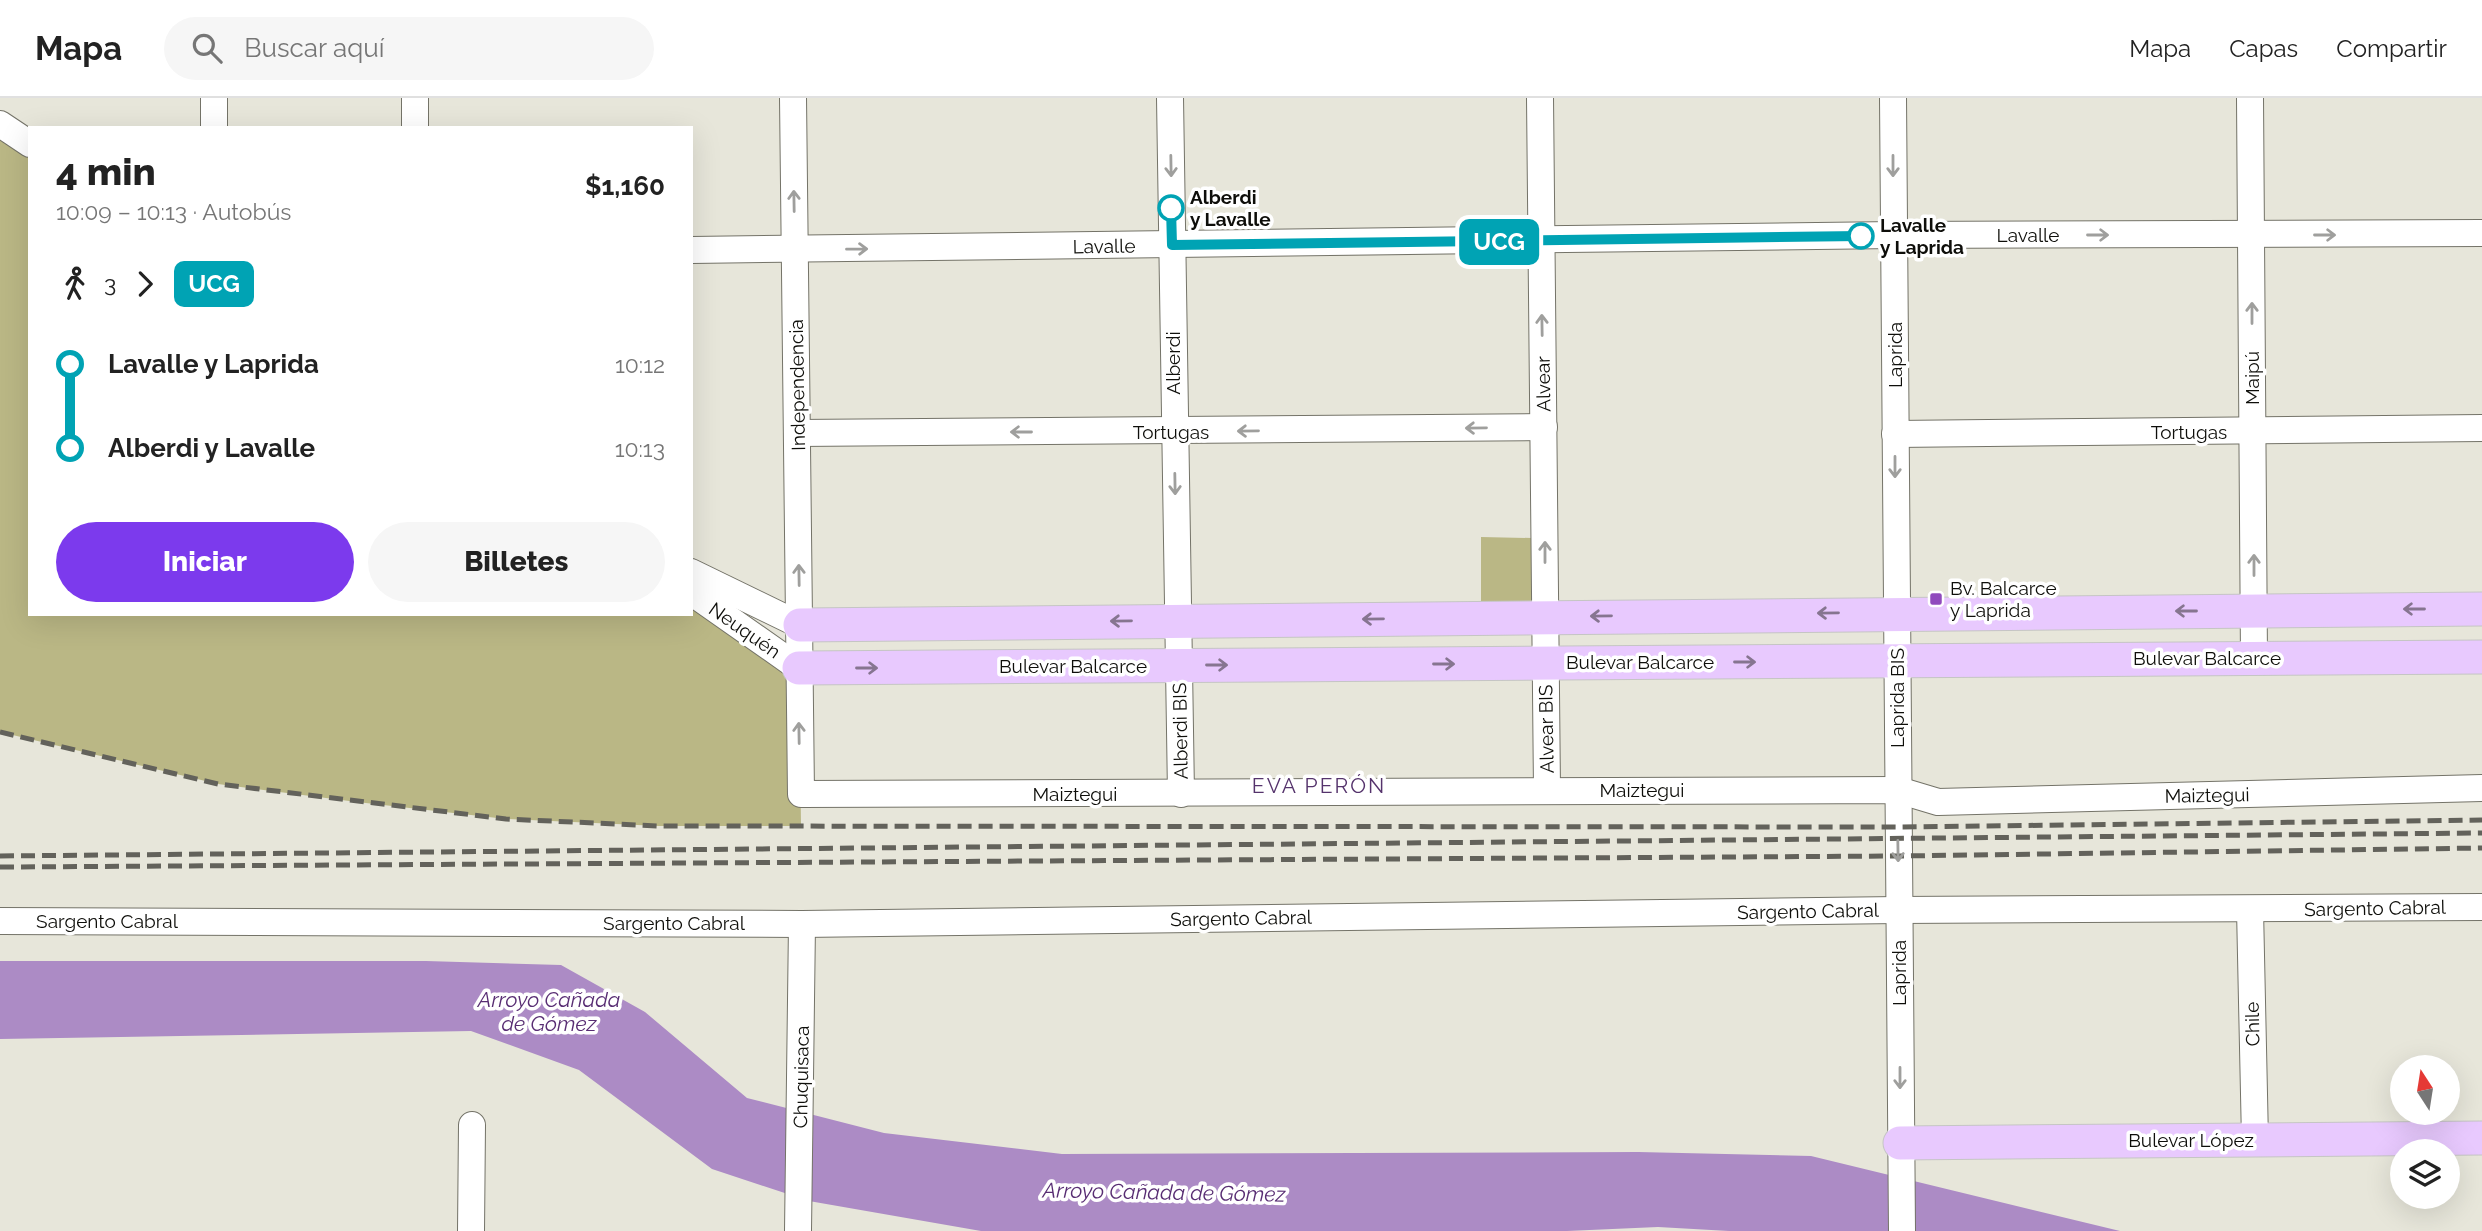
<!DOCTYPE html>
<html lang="es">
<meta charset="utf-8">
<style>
body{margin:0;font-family:Raleway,sans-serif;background:#f6f6f6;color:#222;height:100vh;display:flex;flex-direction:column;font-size:26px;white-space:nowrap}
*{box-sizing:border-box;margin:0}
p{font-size:23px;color:#767676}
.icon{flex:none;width:38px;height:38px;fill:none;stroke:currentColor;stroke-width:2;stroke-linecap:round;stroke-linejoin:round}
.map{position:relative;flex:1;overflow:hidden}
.sheet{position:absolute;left:28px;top:28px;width:665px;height:490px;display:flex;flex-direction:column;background:#fff;border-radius:0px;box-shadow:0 7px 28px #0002}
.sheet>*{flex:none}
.badge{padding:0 14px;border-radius:10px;font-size:24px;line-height:46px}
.needle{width:46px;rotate:348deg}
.buttons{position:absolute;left:2390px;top:957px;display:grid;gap:14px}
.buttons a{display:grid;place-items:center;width:70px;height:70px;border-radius:50%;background:#fff;box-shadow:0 7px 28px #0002;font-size:35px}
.map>.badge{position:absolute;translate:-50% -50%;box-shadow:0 0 0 4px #fff}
.legs{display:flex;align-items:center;gap:10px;height:77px;padding:0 28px;font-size:23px}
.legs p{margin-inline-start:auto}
.summary{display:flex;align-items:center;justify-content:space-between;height:119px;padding:0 28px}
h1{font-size:38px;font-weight:800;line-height:52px}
.button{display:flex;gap:14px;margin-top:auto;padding:14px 28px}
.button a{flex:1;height:80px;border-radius:42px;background:#7c3aed;color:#fff;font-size:28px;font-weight:800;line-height:80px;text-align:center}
.button a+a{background:#f6f6f6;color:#222}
ul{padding:0 28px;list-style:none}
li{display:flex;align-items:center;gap:24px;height:84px;font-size:26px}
li i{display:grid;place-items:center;width:10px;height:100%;margin:0 9px;background:currentColor}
li i::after{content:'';width:18px;height:18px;margin:-9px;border:5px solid;border-radius:50%;background:#fff}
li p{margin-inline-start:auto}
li:first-child i{background:linear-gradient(#0000 50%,currentColor 0)}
li:last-child i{background:linear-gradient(currentColor 50%,#0000 0)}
header{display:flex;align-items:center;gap:42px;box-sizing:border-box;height:98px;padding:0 35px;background:#fff;border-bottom:2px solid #e0e0e0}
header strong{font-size:33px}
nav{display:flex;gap:38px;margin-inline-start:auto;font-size:24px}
.search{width:490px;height:63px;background:#f6f6f6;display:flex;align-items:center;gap:18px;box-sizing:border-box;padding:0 24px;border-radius:38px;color:#767676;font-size:26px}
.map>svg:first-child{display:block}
</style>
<header>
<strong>Mapa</strong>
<div class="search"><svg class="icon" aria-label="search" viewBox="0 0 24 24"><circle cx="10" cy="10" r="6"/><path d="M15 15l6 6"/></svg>Buscar aquí</div>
<nav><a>Mapa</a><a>Capas</a><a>Compartir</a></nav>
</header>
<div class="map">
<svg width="2482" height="1133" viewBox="0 0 2482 1133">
<rect width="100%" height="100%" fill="#e7e6da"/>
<g fill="#bab785">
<path d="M0,26L30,46V516H691V494L799,570L801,728H659L506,721L357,704L218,686L0,634Z"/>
<path d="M1481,439L1532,440V506L1481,505Z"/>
</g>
<path fill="#ac8bc5" d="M0,863H426L561,867L645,914L747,1000L884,1035L1062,1056L1638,1054L1811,1058L2120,1133H1729L1658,1129L1567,1133H981L809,1103L712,1071L579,972L471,933L0,941Z"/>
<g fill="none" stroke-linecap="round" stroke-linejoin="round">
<g stroke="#747368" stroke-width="28">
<g id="minor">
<path d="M214,0V30"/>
<path d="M415,0V30"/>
<path d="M793,0L801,696L1898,692L1938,704L2482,690"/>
<path d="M1170,0L1181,696"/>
<path d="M1540,0L1547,692"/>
<path d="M1893,0L1902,1133"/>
<path d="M2250,0L2254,560"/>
<path d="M0,26L30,46"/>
<path d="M691,152L1894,137L2482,135"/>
<path d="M797,335L1544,329"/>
<path d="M1895,336L2482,330"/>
<path d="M691,474L800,527"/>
<path d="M691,494L799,570"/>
<path d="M2250,811L2255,1042"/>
<path d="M0,823L802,826L1898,812L2482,809"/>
<path d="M471,1133L472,1027"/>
<path d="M798,1133L802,826"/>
</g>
</g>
<g stroke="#c5c5c4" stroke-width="35">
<g id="major">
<path d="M800,527L2482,511"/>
<path d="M799,570L2482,559"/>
<path d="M1900,1045L2482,1040"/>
</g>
</g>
<use href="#minor" stroke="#fff" stroke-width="26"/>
<use href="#major" stroke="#e8c9fe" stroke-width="33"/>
<g stroke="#63625b" stroke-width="5" stroke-dasharray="14 7" stroke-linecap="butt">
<path d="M0,634L218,686L506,721L659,728L1897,729L2482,722"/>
<path d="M0,758L2482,735"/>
<path d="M0,769L1898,758L2482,750"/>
</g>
</g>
<defs><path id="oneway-shaft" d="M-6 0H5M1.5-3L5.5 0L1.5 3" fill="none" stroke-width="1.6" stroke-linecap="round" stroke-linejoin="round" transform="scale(1.75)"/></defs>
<g stroke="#9f9f9d">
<use href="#oneway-shaft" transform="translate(1171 68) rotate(89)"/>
<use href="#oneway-shaft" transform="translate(1893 68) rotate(90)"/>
<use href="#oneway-shaft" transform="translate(794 103) rotate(-91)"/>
<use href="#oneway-shaft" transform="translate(2098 137)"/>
<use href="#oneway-shaft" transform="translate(2325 137)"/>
<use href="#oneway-shaft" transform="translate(857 151) rotate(-1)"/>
<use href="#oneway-shaft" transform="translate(2252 215) rotate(-90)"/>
<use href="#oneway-shaft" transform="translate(1542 227) rotate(-91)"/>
<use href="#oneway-shaft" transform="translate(1476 330) rotate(179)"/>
<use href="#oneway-shaft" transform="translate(1248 333) rotate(179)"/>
<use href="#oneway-shaft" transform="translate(1021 334) rotate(180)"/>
<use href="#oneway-shaft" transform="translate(1895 369) rotate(90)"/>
<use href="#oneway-shaft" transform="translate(1175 386) rotate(89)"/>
<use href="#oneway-shaft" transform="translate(1545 454) rotate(-90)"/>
<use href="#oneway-shaft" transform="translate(2254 467) rotate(-90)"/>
<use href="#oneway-shaft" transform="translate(799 477) rotate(-91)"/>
<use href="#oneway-shaft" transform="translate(799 635) rotate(-91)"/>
<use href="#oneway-shaft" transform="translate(1898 753) rotate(89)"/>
<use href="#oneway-shaft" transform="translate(1900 980) rotate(90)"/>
</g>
<g stroke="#867590">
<use href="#oneway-shaft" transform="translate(2414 511) rotate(180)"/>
<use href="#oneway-shaft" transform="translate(2186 513) rotate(180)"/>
<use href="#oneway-shaft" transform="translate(1828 515) rotate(179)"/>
<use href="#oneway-shaft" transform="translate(1601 518) rotate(179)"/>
<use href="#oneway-shaft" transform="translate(1373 521) rotate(179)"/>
<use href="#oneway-shaft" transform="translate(1121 523) rotate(179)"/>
<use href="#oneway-shaft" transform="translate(1745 564)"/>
<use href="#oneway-shaft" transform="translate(1444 566)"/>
<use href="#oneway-shaft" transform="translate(1217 567)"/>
<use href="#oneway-shaft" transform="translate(867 570)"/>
</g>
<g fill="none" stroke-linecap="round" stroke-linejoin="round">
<g stroke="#fff" stroke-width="16">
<path id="line-1" d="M1171,110L1172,147L1861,138"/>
</g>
<use href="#line-1" stroke="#00a3b4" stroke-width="10"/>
</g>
<g fill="#fff" stroke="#00a3b4" stroke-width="3.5">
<circle cx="1171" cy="110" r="12"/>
<circle cx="1861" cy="138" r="12"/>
</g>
<rect fill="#904abd" stroke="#fff" stroke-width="2.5" x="1929" y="494" width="14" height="14" rx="3.5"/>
<g text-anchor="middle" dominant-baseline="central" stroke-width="7" stroke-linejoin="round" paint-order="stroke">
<g font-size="19" font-weight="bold" fill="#0e0e0a" stroke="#fff" text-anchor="start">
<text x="1190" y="99">Alberdi<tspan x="1190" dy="22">y Lavalle</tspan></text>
<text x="1880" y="127">Lavalle<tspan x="1880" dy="22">y Laprida</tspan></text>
</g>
<g font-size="19" fill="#0e0e0a" stroke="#fff">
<text x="2028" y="137">Lavalle</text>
<text transform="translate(1104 148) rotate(-1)">Lavalle</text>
<text transform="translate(1895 257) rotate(-90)">Laprida</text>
<text transform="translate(1173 265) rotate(-90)">Alberdi</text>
<text transform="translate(2252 280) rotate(-90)">Maipú</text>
<text transform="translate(1543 286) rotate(-91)">Alvear</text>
<text transform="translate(797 287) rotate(-91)">Independencia</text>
<text x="1171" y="334">Tortugas</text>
<text x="2189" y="334">Tortugas</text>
<text transform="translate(745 532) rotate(35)">Neuquén</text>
<text x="2207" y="560">Bulevar Balcarce</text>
<text x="1640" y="564">Bulevar Balcarce</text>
<text x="1073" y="568">Bulevar Balcarce</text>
<text transform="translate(1897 600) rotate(-90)">Laprida BIS</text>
<text transform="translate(1546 631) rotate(-91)">Alvear BIS</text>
<text transform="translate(1180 633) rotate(-91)">Alberdi BIS</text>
<text x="1642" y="692">Maiztegui</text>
<text x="1075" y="696">Maiztegui</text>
<text transform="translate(2207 697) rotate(-1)">Maiztegui</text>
<text transform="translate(2375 810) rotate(-1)">Sargento Cabral</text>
<text transform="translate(1808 813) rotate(-1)">Sargento Cabral</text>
<text transform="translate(1241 820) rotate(-1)">Sargento Cabral</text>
<text x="107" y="823">Sargento Cabral</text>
<text x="674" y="825">Sargento Cabral</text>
<text transform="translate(1899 875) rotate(-90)">Laprida</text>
<text transform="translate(2252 926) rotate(-91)">Chile</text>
<text transform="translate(801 979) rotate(-89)">Chuquisaca</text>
<text x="2191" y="1042">Bulevar López</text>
</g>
<g font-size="19" fill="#0e0e0a" stroke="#fff" text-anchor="start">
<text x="1950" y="490">Bv. Balcarce<tspan x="1950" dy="22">y Laprida</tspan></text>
</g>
<g font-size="21" letter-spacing="2" fill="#55336c" stroke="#fff">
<text x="1319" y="687">EVA PERÓN</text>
</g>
<g font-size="21" font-style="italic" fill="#582d73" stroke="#fff">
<text x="549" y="901">Arroyo Cañada<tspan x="549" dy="24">de Gómez</tspan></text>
<text transform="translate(1164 1094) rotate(1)">Arroyo Cañada de Gómez</text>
</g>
</g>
</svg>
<div class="buttons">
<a><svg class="needle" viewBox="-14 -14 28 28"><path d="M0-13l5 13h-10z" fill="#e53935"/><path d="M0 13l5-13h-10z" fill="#767676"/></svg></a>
<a><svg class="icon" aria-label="layers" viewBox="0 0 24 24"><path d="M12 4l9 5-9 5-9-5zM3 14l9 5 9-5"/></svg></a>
</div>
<b class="badge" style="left:1499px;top:144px;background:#00a3b4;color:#fff">UCG</b>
<section class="sheet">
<div class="summary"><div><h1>4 min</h1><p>10:09 – 10:13 · Autobús</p></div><b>$1,160</b></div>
<div class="legs"><svg class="icon" aria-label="walk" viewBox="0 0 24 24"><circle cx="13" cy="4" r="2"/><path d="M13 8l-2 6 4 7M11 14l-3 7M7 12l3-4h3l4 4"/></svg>3<svg class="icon" aria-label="forward" viewBox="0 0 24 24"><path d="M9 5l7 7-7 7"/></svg><b class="badge" style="background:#00a3b4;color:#fff">UCG</b></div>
<ul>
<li><i style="color:#00a3b4"></i><b>Lavalle y Laprida</b><p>10:12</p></li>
<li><i style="color:#00a3b4"></i><b>Alberdi y Lavalle</b><p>10:13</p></li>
</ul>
<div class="button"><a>Iniciar</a><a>Billetes</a></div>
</section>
</div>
